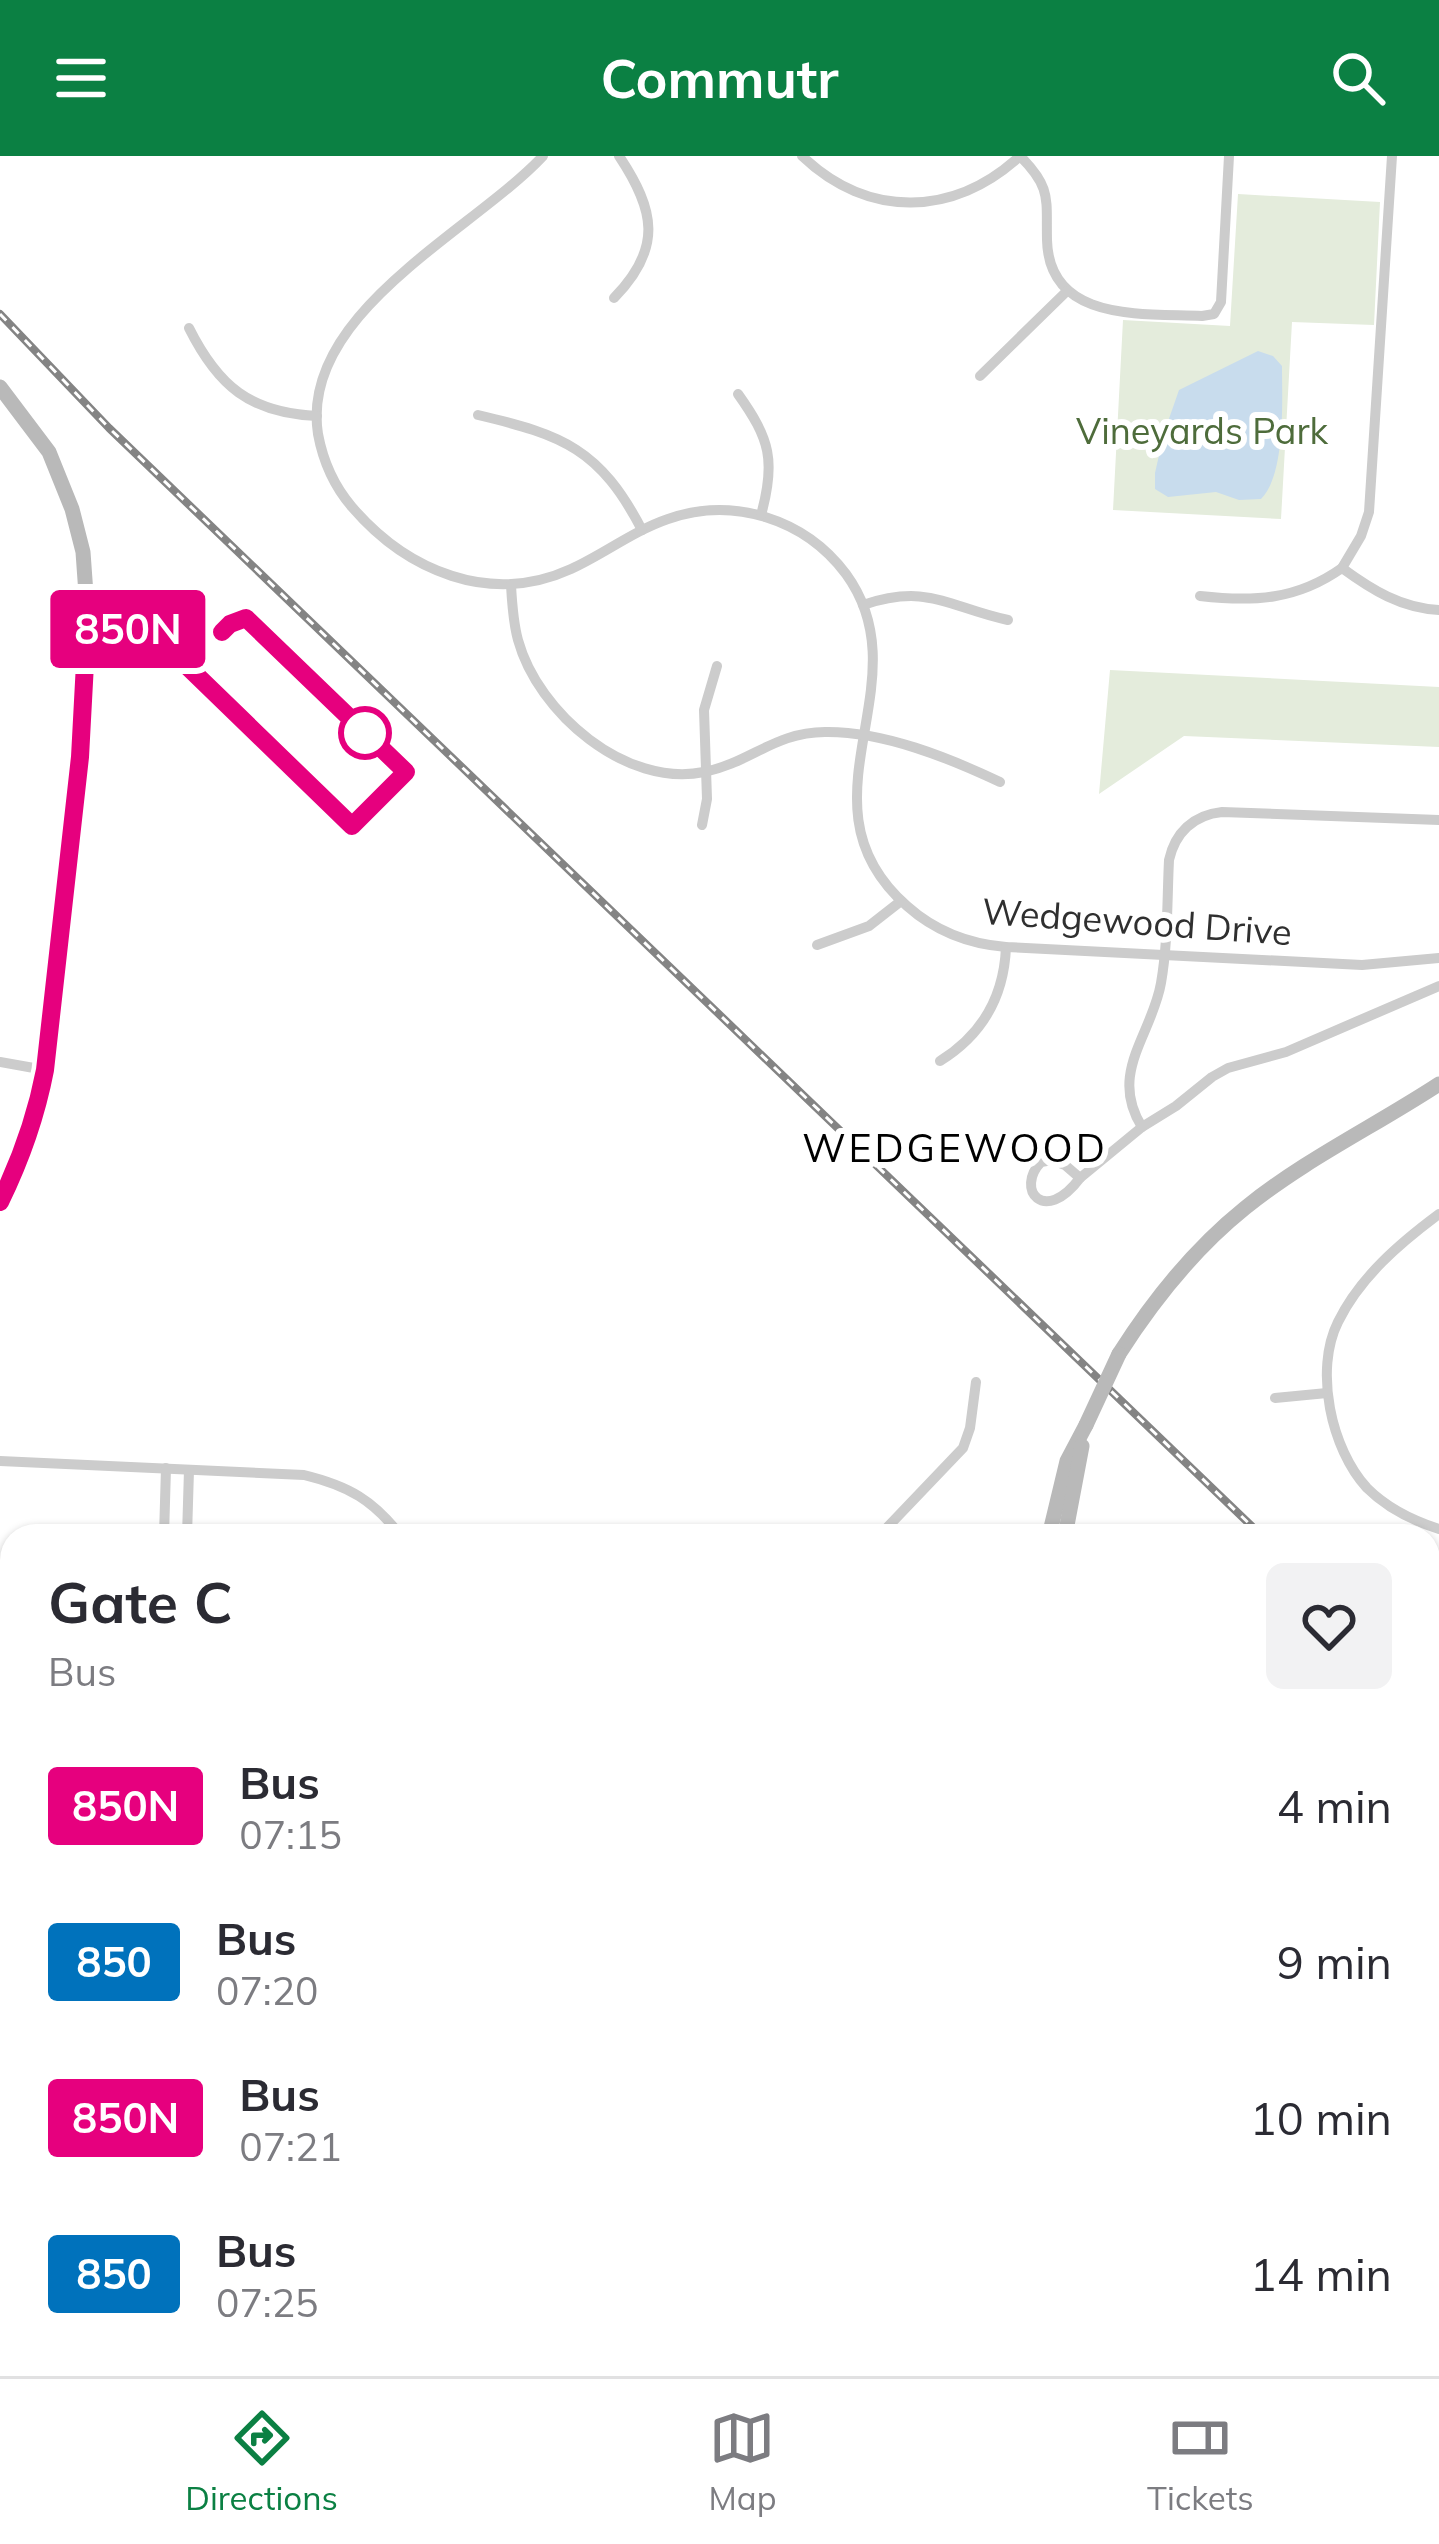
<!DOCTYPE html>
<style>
body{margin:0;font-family:Mulish,sans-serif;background:#f2f2f3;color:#2b2b33;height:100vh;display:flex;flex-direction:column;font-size:45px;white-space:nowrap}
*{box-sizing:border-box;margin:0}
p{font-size:39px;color:#7c7c81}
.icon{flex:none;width:66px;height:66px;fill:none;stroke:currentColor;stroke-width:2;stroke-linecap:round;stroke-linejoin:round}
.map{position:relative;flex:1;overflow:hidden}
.panel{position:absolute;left:0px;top:1368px;width:1440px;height:852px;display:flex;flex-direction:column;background:#fff;border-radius:36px 36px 0 0;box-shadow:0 3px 9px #0004}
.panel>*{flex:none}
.badge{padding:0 24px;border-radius:9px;font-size:42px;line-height:78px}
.map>.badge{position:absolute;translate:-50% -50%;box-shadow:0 0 0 6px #fff}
.round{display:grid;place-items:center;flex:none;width:126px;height:126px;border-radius:18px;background:#f2f2f3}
.overview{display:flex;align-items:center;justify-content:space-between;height:204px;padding:0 48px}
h1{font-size:57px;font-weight:700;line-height:90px}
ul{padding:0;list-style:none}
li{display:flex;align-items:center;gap:36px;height:156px;padding:0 48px}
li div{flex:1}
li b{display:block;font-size:45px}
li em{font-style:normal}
li .badge{min-width:132px;font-weight:700;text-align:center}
header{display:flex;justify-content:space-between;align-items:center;height:156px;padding:0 48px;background:#0b8043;color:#fff;font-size:54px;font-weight:700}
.tabs{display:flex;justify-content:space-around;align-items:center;height:168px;border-top:3px solid #e1e1e2;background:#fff;font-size:33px;color:#7c7c81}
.tabs a{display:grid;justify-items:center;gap:6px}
.tabs .selected{color:#0b8043}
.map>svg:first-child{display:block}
</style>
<header><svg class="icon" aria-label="menu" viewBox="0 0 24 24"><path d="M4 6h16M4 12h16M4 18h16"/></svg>Commutr<svg class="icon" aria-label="search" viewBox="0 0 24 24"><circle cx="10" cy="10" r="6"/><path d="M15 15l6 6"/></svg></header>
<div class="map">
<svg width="1439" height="2220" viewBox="0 0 1439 2220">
<rect width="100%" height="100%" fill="#fff"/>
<g fill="#e4ecdc">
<path d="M1238,38L1380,46L1374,169L1292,166L1281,363L1113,354L1123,164L1230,170Z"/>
<path d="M1110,514L1439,531V591L1184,580L1099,638Z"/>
</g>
<path fill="#c8dced" d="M1258,195L1273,200L1282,210C1282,244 1286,318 1261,343L1239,344L1216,336L1168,341L1155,333V317L1164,277L1179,234Z"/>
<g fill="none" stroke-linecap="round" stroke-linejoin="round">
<g stroke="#ccc" stroke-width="10">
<path d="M543,0C473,75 299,157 318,278C323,305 334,330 352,351C407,415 490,450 571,413C604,398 633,375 668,363C733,340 805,363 846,418C926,528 790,647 907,750C935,775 969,788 1006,791L1362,809L1439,802"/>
<path d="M802,0C868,63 954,61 1020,0"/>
<path d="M1020,0C1052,32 1046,43 1047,84C1049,167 1144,157 1202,160L1214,158L1221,146L1229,0"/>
<path d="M614,142C663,92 655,54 619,0"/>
<path d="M189,172C218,230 250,257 317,260"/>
<path d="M980,220L1067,135"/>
<path d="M738,238C770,283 776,305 761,359"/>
<path d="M478,259C563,279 600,293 642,374"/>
<path d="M1342,412L1361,380L1369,356L1392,0"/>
<path d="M511,429C512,447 513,466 518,484C538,557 626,632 704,616C750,607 775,576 825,576C883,575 949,602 1000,626"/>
<path d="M1200,440C1254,446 1297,444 1342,412C1372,434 1401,452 1439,454"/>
<path d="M863,449C928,427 948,451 1008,464"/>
<path d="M702,669L707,643L704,554L717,510"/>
<path d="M817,789L869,770L901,745"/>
<path d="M940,905C982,879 1004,841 1006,791"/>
<path d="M0,906L45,914"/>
<path d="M1142,971C1108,917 1152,879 1161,827C1168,787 1167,745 1169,704C1175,677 1193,659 1222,656L1439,664"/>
<path d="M1052,1004L1065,1009L1080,1022C1044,1070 1015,1033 1041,1006Z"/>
<path d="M1080,1022L1142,971L1176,950L1212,921L1228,912L1286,896L1439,830"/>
<path d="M1439,1058C1400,1087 1360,1121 1338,1166C1314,1214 1331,1293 1367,1332C1386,1351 1414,1365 1439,1373"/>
<path d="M1275,1242L1327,1237"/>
<path d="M0,1305L304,1319C349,1330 373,1344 401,1380"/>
<path d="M164,1380L166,1312"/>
<path d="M187,1380L189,1314"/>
<path d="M879,1380L963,1292L970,1272L976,1226"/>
<path d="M1194,2220V2208"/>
</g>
<g stroke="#b9b9b9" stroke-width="15">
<path d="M0,231L49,296L72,353L83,396L87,452L80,601L45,914C36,961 21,1003 0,1046"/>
<path d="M1119,1198C1154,1143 1194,1093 1245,1052C1304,1004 1375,970 1439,928"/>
<path d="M1049,1380L1067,1305L1086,1269"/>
<path d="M1065,1380L1082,1290"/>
<path d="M0,1529L12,1530"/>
<path d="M0,1559L12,1560"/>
<path d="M1428,1604L1439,1605"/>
<path d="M1428,1624H1439"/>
<path d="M978,2220L979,2208"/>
<path d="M1006,2220L1008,2208"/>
</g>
<g stroke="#848484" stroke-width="8">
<g id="rail">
<path d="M0,158L109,272L1262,1380"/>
<path d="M1428,1539L1439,1550"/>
</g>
</g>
<use href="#rail" stroke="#fff" stroke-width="3" stroke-dasharray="9" stroke-linecap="butt"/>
<path stroke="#b9b9b9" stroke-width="15" d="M1086,1269L1119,1198"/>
</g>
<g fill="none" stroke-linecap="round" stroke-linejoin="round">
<g stroke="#fff" stroke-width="27">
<path id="line" d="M0,1046C21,1003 36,961 45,914L80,601L87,470L135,474L154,482L187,510L352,670L406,616L246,462L230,468L222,476"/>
</g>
<use href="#line" stroke="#e6007e" stroke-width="18"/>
</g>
<circle fill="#fff" stroke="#e6007e" stroke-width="6" cx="365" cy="577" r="24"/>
<g text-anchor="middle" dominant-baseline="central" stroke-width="12" stroke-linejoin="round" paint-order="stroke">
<g font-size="36" fill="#4e6c3b" stroke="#fff">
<text x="1202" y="274">Vineyards Park</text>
</g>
<g font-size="36" fill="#2f2f2f" stroke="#fff">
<text transform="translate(1137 765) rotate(4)">Wedgewood Drive</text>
</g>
<g font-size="39" letter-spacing="3" fill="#000" stroke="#fff">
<text x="955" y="991">WEDGEWOOD</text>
</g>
</g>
</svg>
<b class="badge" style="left:128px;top:473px;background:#e6007e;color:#fff">850N</b>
<section class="panel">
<div class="overview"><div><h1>Gate C</h1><p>Bus</p></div><a class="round"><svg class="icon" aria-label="heart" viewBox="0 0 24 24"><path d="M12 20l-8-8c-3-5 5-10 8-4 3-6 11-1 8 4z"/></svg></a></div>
<ul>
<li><span class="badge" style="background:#e6007e;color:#fff">850N</span><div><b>Bus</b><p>07:15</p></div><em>4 min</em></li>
<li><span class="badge" style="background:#0072bc;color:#fff">850</span><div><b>Bus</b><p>07:20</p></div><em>9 min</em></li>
<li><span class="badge" style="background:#e6007e;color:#fff">850N</span><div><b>Bus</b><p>07:21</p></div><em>10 min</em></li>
<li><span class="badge" style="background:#0072bc;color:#fff">850</span><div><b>Bus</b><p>07:25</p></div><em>14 min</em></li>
</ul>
</section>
</div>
<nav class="tabs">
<a class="selected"><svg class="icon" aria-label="directions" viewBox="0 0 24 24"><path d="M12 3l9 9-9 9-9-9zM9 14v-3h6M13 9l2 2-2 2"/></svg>Directions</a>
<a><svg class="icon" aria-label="map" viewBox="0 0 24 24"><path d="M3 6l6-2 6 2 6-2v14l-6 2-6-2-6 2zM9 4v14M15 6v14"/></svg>Map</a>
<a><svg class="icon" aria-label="tickets" viewBox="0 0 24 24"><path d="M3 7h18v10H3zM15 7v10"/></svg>Tickets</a>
</nav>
